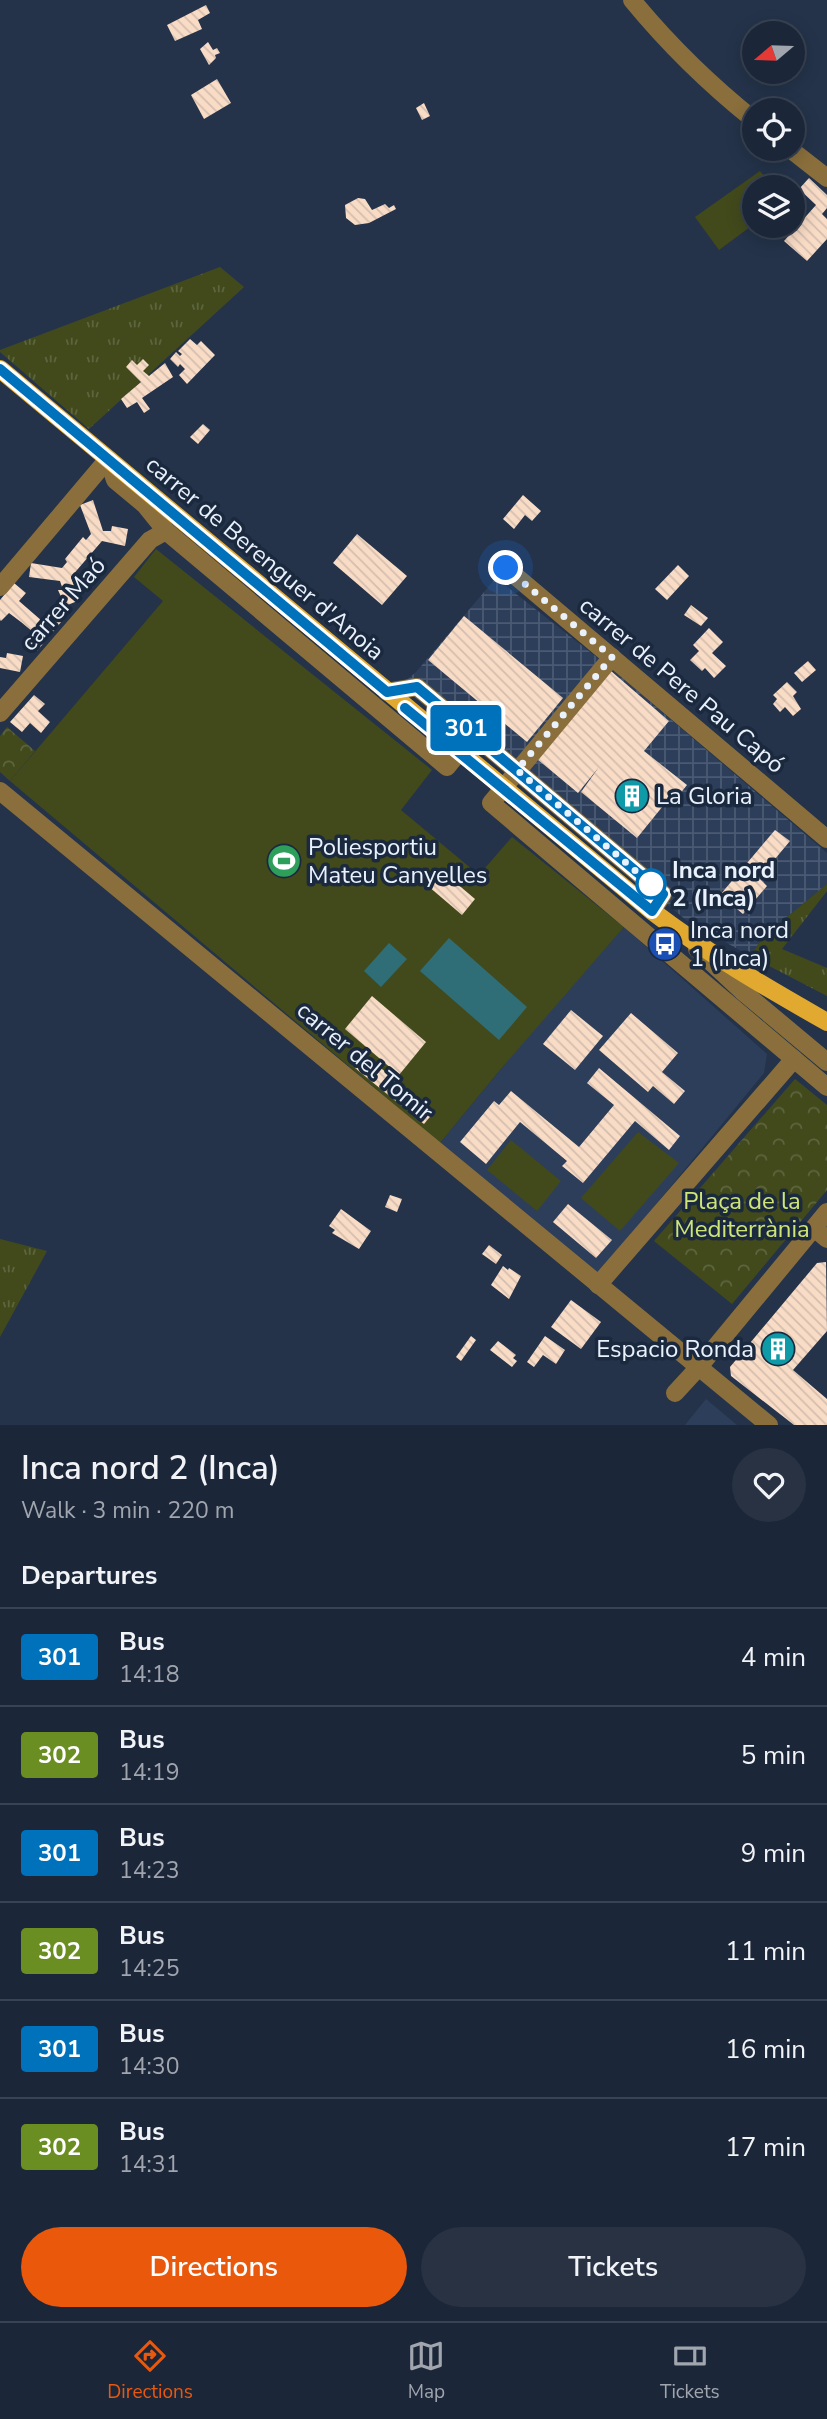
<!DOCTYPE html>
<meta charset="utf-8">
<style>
body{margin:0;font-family:"Nunito Sans",sans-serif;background:#283243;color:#f1f3f6;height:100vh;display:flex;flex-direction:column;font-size:26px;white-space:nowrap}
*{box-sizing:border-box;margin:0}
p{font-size:23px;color:#a0a5ae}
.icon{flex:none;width:38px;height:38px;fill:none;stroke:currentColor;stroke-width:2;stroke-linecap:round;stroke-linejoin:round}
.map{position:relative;height:1425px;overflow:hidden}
.details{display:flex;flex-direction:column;background:#1b2638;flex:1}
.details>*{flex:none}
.badge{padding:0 14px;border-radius:5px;font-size:24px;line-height:46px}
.needle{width:46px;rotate:251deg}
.buttons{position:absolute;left:742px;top:21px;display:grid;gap:14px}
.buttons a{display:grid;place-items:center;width:63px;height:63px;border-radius:50%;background:#1b2638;box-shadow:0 4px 18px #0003,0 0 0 2px #394353;font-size:35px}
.you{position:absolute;width:35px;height:35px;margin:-18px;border:5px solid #fff;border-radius:50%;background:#1a73e8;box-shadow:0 0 0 10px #1a73e833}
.map>.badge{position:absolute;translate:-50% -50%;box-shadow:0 0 0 4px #fff}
h2{padding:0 21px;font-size:26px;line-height:63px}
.round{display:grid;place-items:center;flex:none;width:74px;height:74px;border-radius:37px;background:#283243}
.headline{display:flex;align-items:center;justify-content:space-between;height:119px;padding:0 21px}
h1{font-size:33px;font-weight:600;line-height:52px}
.primary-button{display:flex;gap:14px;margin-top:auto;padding:14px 21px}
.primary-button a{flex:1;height:80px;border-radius:42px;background:#ea580c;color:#fff;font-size:28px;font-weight:600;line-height:80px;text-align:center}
.primary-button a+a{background:#283243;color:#f1f3f6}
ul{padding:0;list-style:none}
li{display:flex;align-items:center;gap:21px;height:98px;padding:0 21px;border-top:2px solid #394353}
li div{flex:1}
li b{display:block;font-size:26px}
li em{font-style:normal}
li .badge{min-width:77px;font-weight:700;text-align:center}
.tab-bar{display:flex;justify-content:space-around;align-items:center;height:98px;border-top:2px solid #394353;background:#1b2638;font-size:19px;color:#a0a5ae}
.tab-bar a{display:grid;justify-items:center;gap:4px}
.tab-bar .on{color:#ea580c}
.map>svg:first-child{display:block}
</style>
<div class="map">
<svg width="827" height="1425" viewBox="0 0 827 1425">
<defs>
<pattern id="industrial-grid" width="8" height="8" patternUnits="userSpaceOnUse" patternTransform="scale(1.75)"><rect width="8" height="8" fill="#2c3e5a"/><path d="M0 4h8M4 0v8" fill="none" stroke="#4b5a73"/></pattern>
<pattern id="grass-tufts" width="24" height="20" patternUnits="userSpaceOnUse" patternTransform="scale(1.75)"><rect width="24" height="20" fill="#424a1c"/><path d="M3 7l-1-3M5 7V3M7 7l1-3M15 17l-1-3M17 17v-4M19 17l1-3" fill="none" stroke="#5d653e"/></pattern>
<pattern id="park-crowns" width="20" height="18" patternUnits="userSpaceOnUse" patternTransform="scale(1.75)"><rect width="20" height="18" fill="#424a1c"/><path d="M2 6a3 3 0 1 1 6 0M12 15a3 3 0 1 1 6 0" fill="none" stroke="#5d653e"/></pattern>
<pattern id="building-back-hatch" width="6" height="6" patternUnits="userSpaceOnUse" patternTransform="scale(1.75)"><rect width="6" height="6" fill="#f9dcc6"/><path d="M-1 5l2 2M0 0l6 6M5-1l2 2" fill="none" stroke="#d5beae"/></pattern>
</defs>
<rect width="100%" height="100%" fill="#24334a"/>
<g fill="#2c3e5a">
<path d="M624,927L767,1054L764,1073L599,1274L440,1143L528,1036Z"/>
<path d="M706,1399L737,1425H685Z"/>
</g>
<path fill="url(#industrial-grid)" d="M496,578L613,670L827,853V884L764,936L750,956L686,920L402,684L416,672Z"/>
<g fill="url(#grass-tufts)">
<path d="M220,267L244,287L89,429L0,352V350Z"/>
<path d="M827,884V891L782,949L827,968V996L750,956L764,936Z"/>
<path d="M0,1239L47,1251L0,1337Z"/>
</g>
<g fill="url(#park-crowns)">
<path d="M7,727L35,751L10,781L0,772V736Z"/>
<path d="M795,1079L827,1105V1190L732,1304L654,1241Z"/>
</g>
<g fill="#424a1c">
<path d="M760,171L772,187H754V224L719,250L695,217Z"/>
<path d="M156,549L432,770L401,810L479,875L512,837L624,927L500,1070L440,1143L10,781L163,601L134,577Z"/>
<path d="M638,1132L679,1163L620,1231L581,1198Z"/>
<path d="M511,1140L561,1181L537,1211L487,1170Z"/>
</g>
<g fill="#2f6e77">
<path d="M449,938L527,1007L499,1040L420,971Z"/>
<path d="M389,943L407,959L381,987L364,971Z"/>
</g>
<g fill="url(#building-back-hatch)">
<path d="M206,5L210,13L198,20L202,29L175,41L167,25Z"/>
<path d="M208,42L213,50L217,48L220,53L215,55L216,58L209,65L200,49Z"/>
<path d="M217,79L231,103L204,119L191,95Z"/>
<path d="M424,103L430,116L422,120L416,108Z"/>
<path d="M809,178L827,195V208L822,214L827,219V239L807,261L784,241L816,205L799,189Z"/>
<path d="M358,198L365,199L372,210L385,204L389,208L394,205L396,209L369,223L355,225L346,218L345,205Z"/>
<path d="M190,339L197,345L201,341L215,355L187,384L179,375L185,369L180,364L178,367L170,359L176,352L180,356L182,354L178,351Z"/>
<path d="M143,359L149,365L143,371L149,376L165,363L173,377L142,398L150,409L144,413L137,402L127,408L121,399L141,382L126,367L132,360L137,365Z"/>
<path d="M203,424L210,430L198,444L190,437Z"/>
<path d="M523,495L541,511L532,521L525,515L514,529L503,519Z"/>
<path d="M93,500L103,531H111L112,526L128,529L125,546L102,541L71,577L80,600L65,606L58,590H63L60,581L29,577L31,563L62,568L67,562L65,559L83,537L86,540L91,534L80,505Z"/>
<path d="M357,534L407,576L382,605L333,563Z"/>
<path d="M678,565L689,576L667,600L655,589Z"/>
<path d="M14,583L26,593L19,601L42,621L50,613L61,622L37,651L25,641L33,632L21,622L9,613L1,621L0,620V600Z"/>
<path d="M691,605L708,618L701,626L684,615Z"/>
<path d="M464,616L563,698L527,742L428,660Z"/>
<path d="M709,628L723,642L712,653L726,666L714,678L705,668L702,671L690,660L699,651L693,645Z"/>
<path d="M7,653L23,656L20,672L0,668V657L6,658Z"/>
<path d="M808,661L816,670L802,682L794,673Z"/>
<path d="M611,671L669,721L644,751L687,785L671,805L667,801L637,838L581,792L599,767L578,793L537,759Z"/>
<path d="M787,682L797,692L793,696L801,709L793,716L785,707L780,712L773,704L777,699L773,695Z"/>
<path d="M34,695L45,704L38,711L50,722L41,733L30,723L22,732L10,722Z"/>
<path d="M775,830L790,841L759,878L767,886L743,914L720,895Z"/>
<path d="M442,871L475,899L462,915L428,886Z"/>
<path d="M372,996L426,1042L399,1075L345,1029Z"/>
<path d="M571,1010L603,1036L575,1070L543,1044Z"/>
<path d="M631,1013L678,1053L662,1072L685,1091L674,1104L653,1086L648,1092L599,1050Z"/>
<path d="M365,1055L434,1112L424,1124L355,1068Z"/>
<path d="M599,1068L680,1136L669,1150L635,1121L583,1183L562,1166L567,1161L520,1122L486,1164L460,1142L494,1101L499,1105L511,1091L579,1147L614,1105L587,1083Z"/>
<path d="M390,1195L402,1199L397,1212L385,1207Z"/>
<path d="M568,1204L612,1240L596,1258L553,1222Z"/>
<path d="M341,1209L371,1231L359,1249L332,1233L335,1230L329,1226Z"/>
<path d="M489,1245L502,1255L496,1264L482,1254Z"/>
<path d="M826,1262L827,1331L793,1370L827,1399V1425H794L731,1376L730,1367L817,1263Z"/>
<path d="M503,1266L508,1270L509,1268L521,1276L509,1299L491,1285Z"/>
<path d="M571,1300L601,1322L581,1349L551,1327Z"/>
<path d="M471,1336L476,1340L461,1361L456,1357Z"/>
<path d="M545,1336L565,1350L556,1364L543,1355L534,1367L527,1362Z"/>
<path d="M498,1341L516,1355L513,1358L517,1361L512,1367L490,1350Z"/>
</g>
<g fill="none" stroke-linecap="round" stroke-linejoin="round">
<g stroke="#8a6f3c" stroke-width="18">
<path d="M632,0C669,45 709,84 754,120"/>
<path d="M790,149L827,178"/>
<path d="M108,459L115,480L145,505L166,531L447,767L459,752"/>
<path d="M506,568L827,839"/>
<path d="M0,587L108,459"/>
<path d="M612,657L491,803L827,1087"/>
<path d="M387,692L417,687L663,894L652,911"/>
<path d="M0,713L150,540L166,531"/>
<path d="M0,791L769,1425"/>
<path d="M697,949L742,991L827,1062"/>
<path d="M814,1228L827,1239"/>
<path d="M598,1285L794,1059"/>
<path d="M675,1393L698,1368L827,1212"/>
</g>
<path stroke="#e1a930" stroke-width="18" d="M0,369L652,911C707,953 767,988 827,1022"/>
</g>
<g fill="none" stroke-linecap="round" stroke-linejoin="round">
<g stroke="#fff" stroke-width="16">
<path id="line" d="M0,369L387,692L417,687L663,894L652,911L405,708"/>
</g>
<use href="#line" stroke="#0072bc" stroke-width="10"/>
<path stroke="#e9f1fd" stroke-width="7" stroke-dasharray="0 12.6" d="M506,568L612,657L517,770L651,884"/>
</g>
<defs>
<g id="building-disc" transform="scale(1.75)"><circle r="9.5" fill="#0f9aa8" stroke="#1b293f"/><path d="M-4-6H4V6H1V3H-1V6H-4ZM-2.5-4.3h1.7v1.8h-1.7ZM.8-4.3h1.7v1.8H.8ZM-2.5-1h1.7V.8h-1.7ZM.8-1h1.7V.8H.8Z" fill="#fff"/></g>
<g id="stadium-disc" transform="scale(1.75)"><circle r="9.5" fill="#2e9e5b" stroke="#1b293f"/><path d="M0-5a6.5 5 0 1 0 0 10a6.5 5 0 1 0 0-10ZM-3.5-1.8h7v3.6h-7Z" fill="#fff"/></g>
<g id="bus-disc" transform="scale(1.75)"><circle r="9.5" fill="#1a4fb4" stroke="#1b293f"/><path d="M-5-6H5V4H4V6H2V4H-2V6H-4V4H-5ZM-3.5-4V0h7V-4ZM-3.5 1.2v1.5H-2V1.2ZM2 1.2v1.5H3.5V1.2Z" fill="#fff"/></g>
</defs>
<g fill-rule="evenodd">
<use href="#building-disc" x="632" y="796"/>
<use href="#stadium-disc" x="284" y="861"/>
<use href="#bus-disc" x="665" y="944"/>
<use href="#building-disc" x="778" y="1349"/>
</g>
<circle fill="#fff" stroke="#0072bc" stroke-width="3.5" cx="651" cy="884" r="14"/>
<g text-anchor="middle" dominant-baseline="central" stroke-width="7" stroke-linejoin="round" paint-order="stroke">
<g font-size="24" fill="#e9f1fd" stroke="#1b293f">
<text transform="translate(265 558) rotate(40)">carrer de Berenguer d'Anoia</text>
<text transform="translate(63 604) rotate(-49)">carrer Maó</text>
<text transform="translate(682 685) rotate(40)">carrer de Pere Pau Capó</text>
<text transform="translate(365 1061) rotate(40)">carrer del Tomir</text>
</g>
<g font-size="24" fill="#e9f1fd" stroke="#1b293f" text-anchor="start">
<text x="656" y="796">La Gloria</text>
<text x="308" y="847">Poliesportiu<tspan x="308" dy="28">Mateu Canyelles</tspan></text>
<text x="690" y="930">Inca nord<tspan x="690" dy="28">1 (Inca)</tspan></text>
<text x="754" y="1349" text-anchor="end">Espacio Ronda</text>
</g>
<g font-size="24" font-weight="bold" fill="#e9f1fd" stroke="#1b293f" text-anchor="start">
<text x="672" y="870">Inca nord<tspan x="672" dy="28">2 (Inca)</tspan></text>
</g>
<g font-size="24" fill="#cfe576" stroke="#1b293f">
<text x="742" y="1201">Plaça de la<tspan x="742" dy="28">Mediterrània</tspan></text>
</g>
</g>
</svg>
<div class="buttons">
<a><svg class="needle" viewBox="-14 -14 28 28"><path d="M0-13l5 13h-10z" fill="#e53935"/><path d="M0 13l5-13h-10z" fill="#a0a5ae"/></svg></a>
<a><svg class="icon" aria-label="locate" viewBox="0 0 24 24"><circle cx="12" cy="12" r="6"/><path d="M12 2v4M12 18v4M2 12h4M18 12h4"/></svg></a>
<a><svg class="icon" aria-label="layers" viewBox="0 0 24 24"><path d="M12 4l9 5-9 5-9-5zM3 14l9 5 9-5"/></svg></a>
</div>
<div class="you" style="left:506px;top:568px"></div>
<b class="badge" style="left:466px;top:728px;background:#0072bc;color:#fff">301</b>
</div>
<section class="details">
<div class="headline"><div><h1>Inca nord 2 (Inca)</h1><p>Walk · 3 min · 220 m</p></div><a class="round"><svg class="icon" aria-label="heart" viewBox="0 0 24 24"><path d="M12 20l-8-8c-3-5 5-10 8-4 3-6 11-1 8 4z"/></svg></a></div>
<h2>Departures</h2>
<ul>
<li><span class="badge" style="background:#0072bc;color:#fff">301</span><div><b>Bus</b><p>14:18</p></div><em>4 min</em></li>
<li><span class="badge" style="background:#6b8e23;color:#fff">302</span><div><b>Bus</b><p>14:19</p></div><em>5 min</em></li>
<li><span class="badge" style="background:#0072bc;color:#fff">301</span><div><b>Bus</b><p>14:23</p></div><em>9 min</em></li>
<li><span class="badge" style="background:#6b8e23;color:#fff">302</span><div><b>Bus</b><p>14:25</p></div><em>11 min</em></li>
<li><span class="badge" style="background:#0072bc;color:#fff">301</span><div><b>Bus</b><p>14:30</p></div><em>16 min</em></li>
<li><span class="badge" style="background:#6b8e23;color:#fff">302</span><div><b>Bus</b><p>14:31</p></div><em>17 min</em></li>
</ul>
<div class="primary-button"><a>Directions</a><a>Tickets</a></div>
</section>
<nav class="tab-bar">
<a class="on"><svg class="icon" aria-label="directions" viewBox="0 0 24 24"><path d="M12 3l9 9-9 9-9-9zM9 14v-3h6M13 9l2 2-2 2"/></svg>Directions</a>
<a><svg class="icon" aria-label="map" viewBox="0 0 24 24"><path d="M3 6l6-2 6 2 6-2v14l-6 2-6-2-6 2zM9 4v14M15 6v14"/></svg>Map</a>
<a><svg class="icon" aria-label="tickets" viewBox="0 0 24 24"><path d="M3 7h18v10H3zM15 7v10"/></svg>Tickets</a>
</nav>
